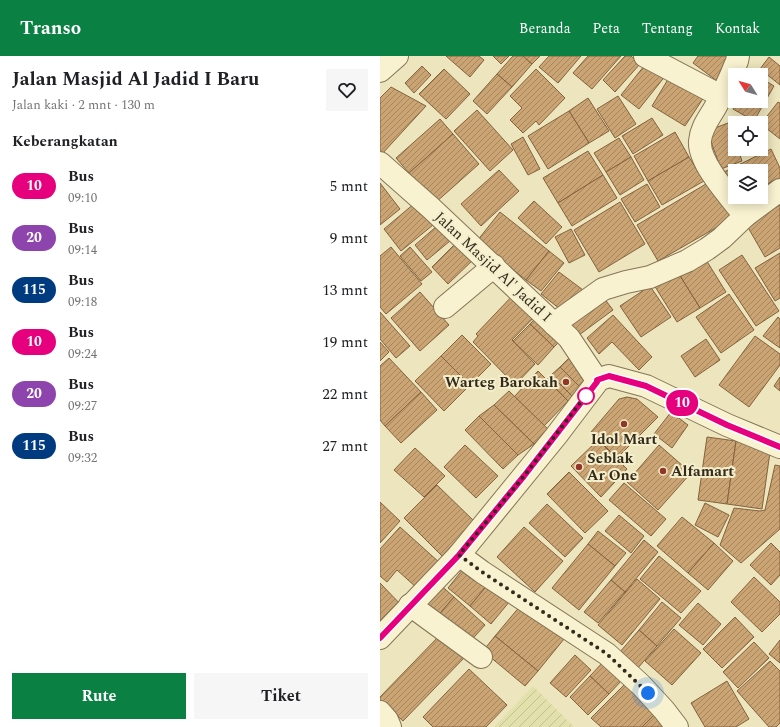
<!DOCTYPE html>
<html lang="id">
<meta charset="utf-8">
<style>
body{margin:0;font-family:Spectral,serif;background:#f6f6f6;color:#202124;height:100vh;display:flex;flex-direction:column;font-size:15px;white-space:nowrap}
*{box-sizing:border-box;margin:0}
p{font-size:13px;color:#757577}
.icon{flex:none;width:22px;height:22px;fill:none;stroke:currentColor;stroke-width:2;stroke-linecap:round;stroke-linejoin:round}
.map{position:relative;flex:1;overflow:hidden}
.sheet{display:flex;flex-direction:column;background:#fff;width:380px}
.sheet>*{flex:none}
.badge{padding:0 8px;border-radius:13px;font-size:14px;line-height:26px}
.needle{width:26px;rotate:307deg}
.fabs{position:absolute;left:348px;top:12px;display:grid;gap:8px}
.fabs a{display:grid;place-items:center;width:40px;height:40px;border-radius:0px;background:#fff;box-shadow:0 2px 10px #0003;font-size:20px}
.you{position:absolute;width:20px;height:20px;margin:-10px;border:3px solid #fff;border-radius:50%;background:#1a73e8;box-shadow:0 0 0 6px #1a73e833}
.map>.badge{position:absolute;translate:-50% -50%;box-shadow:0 0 0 2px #fff}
h2{padding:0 12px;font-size:15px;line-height:36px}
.round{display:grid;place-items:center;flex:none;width:42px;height:42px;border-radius:0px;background:#f6f6f6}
.head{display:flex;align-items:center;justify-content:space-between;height:68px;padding:0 12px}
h1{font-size:19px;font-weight:700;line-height:30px}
.action{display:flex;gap:8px;margin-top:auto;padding:8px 12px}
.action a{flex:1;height:46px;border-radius:0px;background:#0b8043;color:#fff;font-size:16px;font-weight:700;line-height:46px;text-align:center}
.action a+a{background:#f6f6f6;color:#202124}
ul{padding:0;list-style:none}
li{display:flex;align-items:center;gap:12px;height:52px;padding:0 12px}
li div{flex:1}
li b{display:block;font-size:15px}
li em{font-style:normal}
li .badge{min-width:44px;font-weight:700;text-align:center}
header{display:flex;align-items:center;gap:24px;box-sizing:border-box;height:56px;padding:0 20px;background:#0b8043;color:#fff}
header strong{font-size:19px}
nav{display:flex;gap:22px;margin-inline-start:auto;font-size:14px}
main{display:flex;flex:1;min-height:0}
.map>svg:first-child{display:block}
</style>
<header>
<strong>Transo</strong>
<nav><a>Beranda</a><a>Peta</a><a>Tentang</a><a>Kontak</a></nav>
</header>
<main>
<section class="sheet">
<div class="head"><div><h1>Jalan Masjid Al Jadid I Baru</h1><p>Jalan kaki · 2 mnt · 130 m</p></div><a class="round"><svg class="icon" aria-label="heart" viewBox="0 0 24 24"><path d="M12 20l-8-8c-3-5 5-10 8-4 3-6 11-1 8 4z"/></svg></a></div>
<h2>Keberangkatan</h2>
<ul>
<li><span class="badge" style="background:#e6007e;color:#fff">10</span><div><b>Bus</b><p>09:10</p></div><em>5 mnt</em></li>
<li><span class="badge" style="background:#8e44ad;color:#fff">20</span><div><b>Bus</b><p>09:14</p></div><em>9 mnt</em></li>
<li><span class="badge" style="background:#003b80;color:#fff">115</span><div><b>Bus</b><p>09:18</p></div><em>13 mnt</em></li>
<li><span class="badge" style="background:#e6007e;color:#fff">10</span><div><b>Bus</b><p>09:24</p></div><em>19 mnt</em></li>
<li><span class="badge" style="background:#8e44ad;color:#fff">20</span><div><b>Bus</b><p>09:27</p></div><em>22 mnt</em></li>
<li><span class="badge" style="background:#003b80;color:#fff">115</span><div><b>Bus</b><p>09:32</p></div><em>27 mnt</em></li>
</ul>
<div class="action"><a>Rute</a><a>Tiket</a></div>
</section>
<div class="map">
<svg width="400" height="671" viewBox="0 0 400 671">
<defs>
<pattern id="farmland-furrows" width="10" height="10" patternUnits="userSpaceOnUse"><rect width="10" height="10" fill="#e2e1ab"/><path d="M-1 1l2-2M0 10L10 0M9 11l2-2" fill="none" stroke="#c2c193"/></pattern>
<pattern id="building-hatch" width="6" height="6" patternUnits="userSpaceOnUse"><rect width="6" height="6" fill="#cba473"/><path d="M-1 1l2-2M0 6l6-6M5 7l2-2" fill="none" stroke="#a5865e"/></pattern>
</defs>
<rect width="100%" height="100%" fill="#ede5bd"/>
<path fill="url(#farmland-furrows)" d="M153,630L194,671H114Z"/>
<g fill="url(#building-hatch)" stroke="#83623d">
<path d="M66,0H99L104,4L90,21Z"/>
<path d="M113,0H129L121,8Z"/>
<path d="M133,0H143L152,8L132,31L117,18Z"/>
<path d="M143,0H160L152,8Z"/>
<path d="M169,0H201L178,27L159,11Z"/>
<path d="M208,0H241L212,33L193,17Z"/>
<path d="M245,0H251L260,8L235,36L223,24Z"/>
<path d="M318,0H356L337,25L313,7Z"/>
<path d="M389,1L400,10V29L380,13Z"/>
<path d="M268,5L286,19L259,53L241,39Z"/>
<path d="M42,10L51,19L34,37L25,27Z"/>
<path d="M64,13L90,38L66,63L39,38Z"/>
<path d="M156,13L185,42L159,69L156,65L143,77L130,64L142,52L130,40Z"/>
<path d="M117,18L132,31L107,58L93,45Z"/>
<path d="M290,20L324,41L305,70L272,50Z"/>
<path d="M381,22L394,30L374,65L353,53L358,45H381Z"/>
<path d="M11,31L46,50L2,98L0,97V42Z"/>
<path d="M238,40L256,68L235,82L217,53Z"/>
<path d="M208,42L229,75L209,87L189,55Z"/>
<path d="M398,46L400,47V83L381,68Z"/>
<path d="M97,54L133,94L110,115L74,75Z"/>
<path d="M189,55L209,87L168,113L148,80Z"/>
<path d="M272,62L283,79L253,98L242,80Z"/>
<path d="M60,63L73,78L29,117L16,102Z"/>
<path d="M348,67L355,85V93H358L362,105L341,113L327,75Z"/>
<path d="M295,76L309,101L268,125L254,100Z"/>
<path d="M73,78L99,108L55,147L29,117Z"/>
<path d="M143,81L160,113L148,119L131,88Z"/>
<path d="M239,82L251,101L226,116L214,97Z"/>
<path d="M391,93L400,112V122L381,131V115H355V138L344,116Z"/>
<path d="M208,95L223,119L178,147L163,122Z"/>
<path d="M251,101L264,124L240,139L226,116Z"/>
<path d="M309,101L324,125L282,149L268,125Z"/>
<path d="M119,114L139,135L101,170L81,148Z"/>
<path d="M223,119L237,142L192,170L178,147Z"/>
<path d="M331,125L353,162L278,205L257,169Z"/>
<path d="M0,127L20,153L0,169Z"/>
<path d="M267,128L280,151L255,166L241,143Z"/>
<path d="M154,145L182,171L166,188L138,162Z"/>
<path d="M240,146L265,188L219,216L194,174Z"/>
<path d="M35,147L53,169L21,195L4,173Z"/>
<path d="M400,149V192L385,201L366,168Z"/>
<path d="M120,156L169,195L146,224L97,185Z"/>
<path d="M57,170L70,185L47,204L35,189Z"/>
<path d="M191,173L205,199L189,207L175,181Z"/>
<path d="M79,184L96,201L68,228L52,211Z"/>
<path d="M11,191L42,228L6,258L0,251V200Z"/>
<path d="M30,191L52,216L41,225L20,200Z"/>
<path d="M169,195L184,207L161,235L146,224Z"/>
<path d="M400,197V242L395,245L375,212Z"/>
<path d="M323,199L346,236L320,252L297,215Z"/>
<path d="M362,199L399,255L376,270L339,214Z"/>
<path d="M297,215L320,252L297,266L274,229Z"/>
<path d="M179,216L203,234L185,257L161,238Z"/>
<path d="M270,230L291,261L261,281L240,250Z"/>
<path d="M40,236L69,269L40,295L11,262Z"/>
<path d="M136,236L158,257L132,284L155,308L135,329L93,286L98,280L96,278Z"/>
<path d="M221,238L233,254L199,279L187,263Z"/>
<path d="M349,238L374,274L341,297L316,261Z"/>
<path d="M0,256L30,290L16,302L0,283Z"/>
<path d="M161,256L185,280L174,291L150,268Z"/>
<path d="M233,259L272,301L259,314L232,286L219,298L207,282Z"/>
<path d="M398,261L400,263V292L383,280Z"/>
<path d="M150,268L174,291L158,309L133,285Z"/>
<path d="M82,279L111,308L90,329L61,300Z"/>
<path d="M375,280L400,298V309L369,351L339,329Z"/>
<path d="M326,283L340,304L315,321L301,300Z"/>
<path d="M0,286L9,296L0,305Z"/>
<path d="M194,297L211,320L201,332L180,311Z"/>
<path d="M61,300L90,329L64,355L35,325Z"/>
<path d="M9,302L41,336L5,370L0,364V310Z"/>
<path d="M180,311L201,332L193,341L171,319Z"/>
<path d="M158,315L188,345L164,370L134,341Z"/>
<path d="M171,319L193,341L188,345L167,323Z"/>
<path d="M400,321V335L394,330Z"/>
<path d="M129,335L168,373L154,388L114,349Z"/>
<path d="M41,336L57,354L21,387L5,370Z"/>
<path d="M247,341L257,343L278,361L237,402L211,376L239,343Z"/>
<path d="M114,349L154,388L138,399L99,360Z"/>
<path d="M291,356L308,369L292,392L274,378Z"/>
<path d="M99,360L138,399L123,413L85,374Z"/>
<path d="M327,381L356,385L347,448L318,444Z"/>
<path d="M218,384L247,413L221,441L191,410Z"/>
<path d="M356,385L391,389L382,453L347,448Z"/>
<path d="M85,389L118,420L96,442L64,411Z"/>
<path d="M279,389L311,417L278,454L247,426Z"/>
<path d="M35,392L65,420L44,441L14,414Z"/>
<path d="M395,409L400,410V473L361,507L340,489L354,452L380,455L385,454Z"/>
<path d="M189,416L228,455L205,477L167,438Z"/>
<path d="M244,427L286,463L271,480L229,444Z"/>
<path d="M57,429L95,466L62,500L24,462Z"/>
<path d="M0,446L20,465L0,487Z"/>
<path d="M325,447L349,459L338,481L315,469Z"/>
<path d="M167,448L203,482L185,501L149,467Z"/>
<path d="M239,459L264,480L251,497L225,475Z"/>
<path d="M302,461L334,487L308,517L277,490Z"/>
<path d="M20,471L60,507L37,532L17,514L7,526L0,520V493Z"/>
<path d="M144,471L183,505L155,536L117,501Z"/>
<path d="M218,475L246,497L235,510L208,488Z"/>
<path d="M264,484L278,496L245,536L231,524Z"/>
<path d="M334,487L353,505L328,534L308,517Z"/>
<path d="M391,487L400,496V519L391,529L370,509Z"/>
<path d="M208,488L235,510L199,554L172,532Z"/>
<path d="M279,500L321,535L301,557L260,523Z"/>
<path d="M87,508L109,527L90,550L68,532Z"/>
<path d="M374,521L400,546V558L382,576L351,546Z"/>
<path d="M257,523L280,543L242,589L218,569Z"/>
<path d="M231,524L245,536L218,567L204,556Z"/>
<path d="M0,527L24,552L0,576Z"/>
<path d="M58,527L74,541L56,562L40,548Z"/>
<path d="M109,527L130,545L111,568L90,550Z"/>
<path d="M74,541L105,569L87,589L56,562Z"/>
<path d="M282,546L301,562L277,590L259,574Z"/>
<path d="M318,547L341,568L323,589L299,569Z"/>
<path d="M141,549L184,583L158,615L115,580Z"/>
<path d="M355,561L374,581L342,612L323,593Z"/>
<path d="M294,573L321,597L292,629L265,605Z"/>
<path d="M259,574L277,590L257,613L239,597Z"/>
<path d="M60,579L84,602L23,665L0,644V641Z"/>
<path d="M115,580L158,615L145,630L103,595Z"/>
<path d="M400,584V607L389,598Z"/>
<path d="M374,586L389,602L358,632L343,616Z"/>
<path d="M195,599L211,614L186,641L170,627Z"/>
<path d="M224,605L243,623L229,638L210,620Z"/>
<path d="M390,605L400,615V667L396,671H389L357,635Z"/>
<path d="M89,613L127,649L106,671H53L43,661Z"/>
<path d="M210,620L229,638L208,659L190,641Z"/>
<path d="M347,625L369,663L356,671H325L311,647Z"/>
<path d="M247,626L277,656L262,671H221L211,662Z"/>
<path d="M277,656L289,671H262Z"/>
</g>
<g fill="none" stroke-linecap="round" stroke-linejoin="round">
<g stroke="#847557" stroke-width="24">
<g id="minor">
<path d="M265,0L341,40"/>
<path d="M358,0L357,5C351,20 344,36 336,50C330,61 321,71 320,85C318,107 352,143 365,160"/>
<path d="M0,15L17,0"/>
<path d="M0,107L51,152L189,282L217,324"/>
<path d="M65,251L114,210"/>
<path d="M174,268L223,233L246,226L270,221L307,205L327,193L342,182L365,160L400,134"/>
<path d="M79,499L102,516L227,598L261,629L284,654L297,671"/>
<path d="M30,549L101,601"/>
<path d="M0,582L79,499L176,380L217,326V324L229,320L266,330L347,369L400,391"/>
<path d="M0,656L7,664L10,671"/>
</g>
</g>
<use href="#minor" stroke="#f8f2d0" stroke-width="22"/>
</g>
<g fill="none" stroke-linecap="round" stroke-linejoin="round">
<g stroke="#fff" stroke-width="9">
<path id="line" d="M0,582L79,499L144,420L217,326V324L229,320L266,330L347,369L400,391"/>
</g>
<use href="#line" stroke="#e6007e" stroke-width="6"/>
<path stroke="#332a1b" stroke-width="4" stroke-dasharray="0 7.2" d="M206,340L207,338L144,420L79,499L102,516L227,598L268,637"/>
</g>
<g fill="#923628" stroke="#f4eecc" stroke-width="1.5">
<circle cx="186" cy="326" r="4"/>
<circle cx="244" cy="368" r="4"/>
<circle cx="199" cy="411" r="4"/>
<circle cx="283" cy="415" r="4"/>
</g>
<circle fill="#fff" stroke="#e6007e" stroke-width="2" cx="206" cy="340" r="8"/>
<g text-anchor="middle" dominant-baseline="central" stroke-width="4" stroke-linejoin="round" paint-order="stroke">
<g font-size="15" fill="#332a1b" stroke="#f4eecc">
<text transform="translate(113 211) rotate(43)">Jalan Masjid Al' Jadid I</text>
</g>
<g font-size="15" font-weight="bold" fill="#332a1b" stroke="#f4eecc" text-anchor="start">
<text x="178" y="326" text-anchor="end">Warteg Barokah</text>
<text x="244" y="383" text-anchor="middle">Idol Mart</text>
<text x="207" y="402">Seblak<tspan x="207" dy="17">Ar One</tspan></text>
<text x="291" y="415">Alfamart</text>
</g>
</g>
</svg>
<div class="fabs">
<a><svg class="needle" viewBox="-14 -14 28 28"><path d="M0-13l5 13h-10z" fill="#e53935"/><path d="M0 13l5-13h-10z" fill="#757577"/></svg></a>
<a><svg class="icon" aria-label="locate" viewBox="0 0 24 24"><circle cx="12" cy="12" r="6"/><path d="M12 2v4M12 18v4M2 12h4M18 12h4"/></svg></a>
<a><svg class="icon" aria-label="layers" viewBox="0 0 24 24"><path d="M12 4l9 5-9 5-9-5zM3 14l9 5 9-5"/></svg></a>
</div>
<div class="you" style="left:268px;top:637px"></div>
<b class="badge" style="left:302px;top:347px;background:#e6007e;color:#fff">10</b>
</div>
</main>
